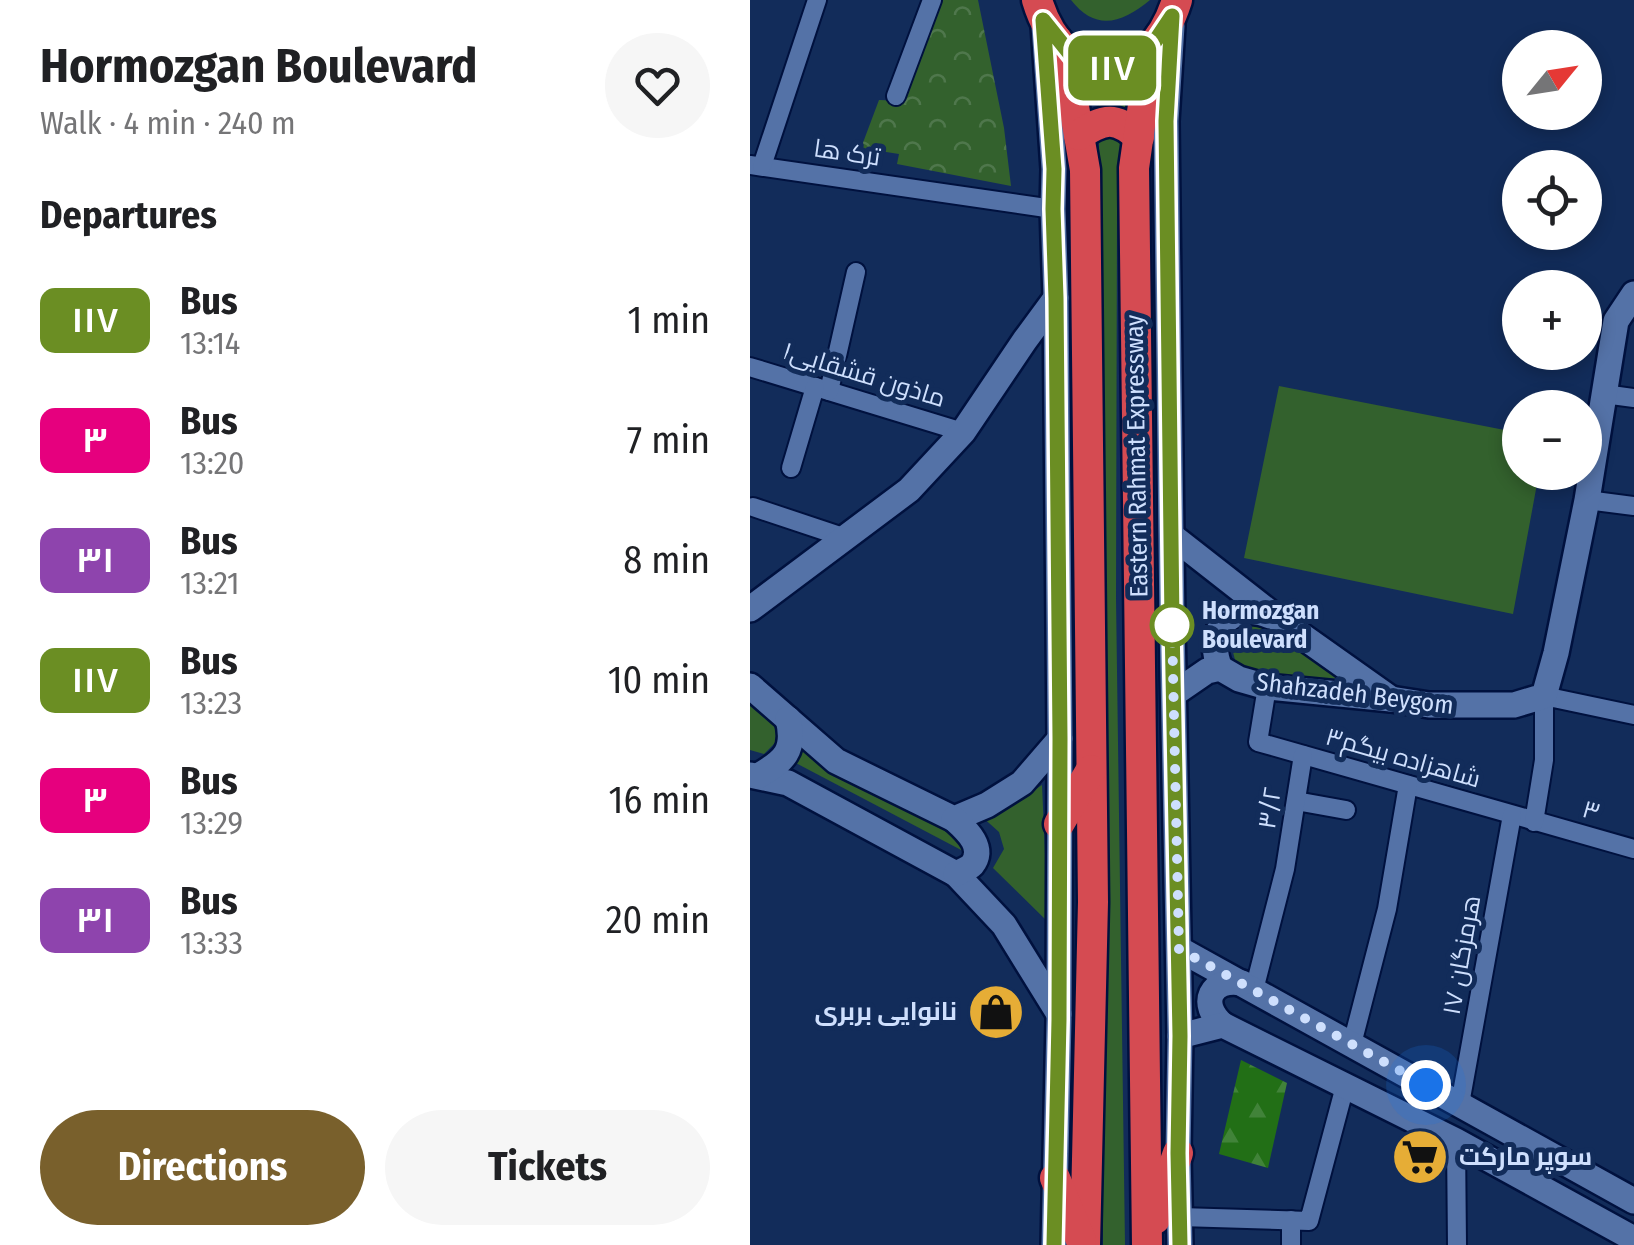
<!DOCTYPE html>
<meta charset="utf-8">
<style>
body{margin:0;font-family:"Fira Sans Condensed",Cairo,sans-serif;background:#f6f6f6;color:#202124;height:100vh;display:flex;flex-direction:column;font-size:38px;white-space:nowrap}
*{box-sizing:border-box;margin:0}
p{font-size:32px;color:#757577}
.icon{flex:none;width:55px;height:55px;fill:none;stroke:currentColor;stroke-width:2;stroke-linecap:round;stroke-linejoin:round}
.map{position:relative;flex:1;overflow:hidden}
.side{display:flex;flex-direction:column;background:#fff;width:750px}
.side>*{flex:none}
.badge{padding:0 20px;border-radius:15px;font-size:35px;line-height:65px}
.needle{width:65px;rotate:60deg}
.tools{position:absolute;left:752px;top:30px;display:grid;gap:20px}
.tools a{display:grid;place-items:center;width:100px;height:100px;border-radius:50%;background:#fff;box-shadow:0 5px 15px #0003;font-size:50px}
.you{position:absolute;width:50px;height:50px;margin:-25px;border:8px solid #fff;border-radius:50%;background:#1a73e8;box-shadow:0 0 0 15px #1a73e833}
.map>.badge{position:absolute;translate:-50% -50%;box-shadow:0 0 0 5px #fff}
h2{padding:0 40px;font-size:38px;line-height:90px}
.round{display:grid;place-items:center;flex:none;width:105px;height:105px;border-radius:52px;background:#f6f6f6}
.headline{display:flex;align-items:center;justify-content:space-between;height:170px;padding:0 40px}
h1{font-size:48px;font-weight:700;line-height:75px}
.button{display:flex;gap:20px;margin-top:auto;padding:20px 40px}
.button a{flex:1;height:115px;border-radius:60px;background:#79602c;color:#fff;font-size:40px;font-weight:700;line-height:115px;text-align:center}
.button a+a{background:#f6f6f6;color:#202124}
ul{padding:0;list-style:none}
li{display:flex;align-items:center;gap:30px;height:120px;padding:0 40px}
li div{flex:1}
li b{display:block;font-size:38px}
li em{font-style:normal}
li .badge{min-width:110px;font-weight:700;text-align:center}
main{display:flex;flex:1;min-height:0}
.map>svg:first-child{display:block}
</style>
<main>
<section class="side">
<div class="headline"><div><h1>Hormozgan Boulevard</h1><p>Walk · 4 min · 240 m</p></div><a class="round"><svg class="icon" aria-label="heart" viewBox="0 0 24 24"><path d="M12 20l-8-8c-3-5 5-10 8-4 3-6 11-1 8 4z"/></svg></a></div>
<h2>Departures</h2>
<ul>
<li><span class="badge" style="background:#6b8e23;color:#fff">۱۱۷</span><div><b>Bus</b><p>13:14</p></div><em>1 min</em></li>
<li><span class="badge" style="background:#e6007e;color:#fff">۳</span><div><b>Bus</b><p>13:20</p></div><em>7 min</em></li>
<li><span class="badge" style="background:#8e44ad;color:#fff">۳۱</span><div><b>Bus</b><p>13:21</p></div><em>8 min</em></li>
<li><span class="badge" style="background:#6b8e23;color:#fff">۱۱۷</span><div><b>Bus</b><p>13:23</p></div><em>10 min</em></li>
<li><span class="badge" style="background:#e6007e;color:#fff">۳</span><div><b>Bus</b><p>13:29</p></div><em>16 min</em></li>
<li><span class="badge" style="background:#8e44ad;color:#fff">۳۱</span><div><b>Bus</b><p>13:33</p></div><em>20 min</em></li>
</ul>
<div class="button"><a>Directions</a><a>Tickets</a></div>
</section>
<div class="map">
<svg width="884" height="1245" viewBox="0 0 884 1245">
<defs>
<pattern id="forest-firs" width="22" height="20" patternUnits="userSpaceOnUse" patternTransform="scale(2.5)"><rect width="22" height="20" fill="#226f16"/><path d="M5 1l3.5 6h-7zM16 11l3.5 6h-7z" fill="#418339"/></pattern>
<pattern id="park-crowns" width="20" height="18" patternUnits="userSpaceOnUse" patternTransform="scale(2.5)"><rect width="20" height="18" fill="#33612d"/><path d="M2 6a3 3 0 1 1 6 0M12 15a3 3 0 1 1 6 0" fill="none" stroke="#4f774c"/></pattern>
</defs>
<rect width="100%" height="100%" fill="#122c5a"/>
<g fill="#33612d">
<path d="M321,0H400C372,23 346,32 321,0Z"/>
<path d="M344,78L365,81L381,80L377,109L368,104L356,107L350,112Z"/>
<path d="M356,132L371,137L367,215L366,598L375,1245H353L349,138Z"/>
<path d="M529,386L770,433V472L789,473L763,614L494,558Z"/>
<path d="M500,620L514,622L614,689L549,684L497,670L485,660L481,644L484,633L489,626Z"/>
<path d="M0,694L26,722L30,738L14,754L0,750Z"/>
<path d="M52,745L190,821L217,845L213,851L42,761Z"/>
<path d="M292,785L298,922L243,868L254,849L249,832L230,815L266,802Z"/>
</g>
<path fill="url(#forest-firs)" d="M491,1060L537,1083L518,1168L469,1154Z"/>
<path fill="url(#park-crowns)" d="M192,0H228L254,128L261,186L147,164L149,154L111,148L129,100L155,101Z"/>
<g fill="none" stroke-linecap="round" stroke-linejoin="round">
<g stroke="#00113e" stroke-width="22">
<g id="street">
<path d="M146,96L182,0"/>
<path d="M0,165L303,209"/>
<path d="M12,166L67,0"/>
<path d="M0,367L213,432"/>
<path d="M79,391L106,272"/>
<path d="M854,394L884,398"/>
<path d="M41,468L65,387"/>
<path d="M837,500L884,506"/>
<path d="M3,507L96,538"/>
<path d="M517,687L508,742L884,849"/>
<path d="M546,801L596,810"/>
<path d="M784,822L794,760V696L884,715"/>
<path d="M504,990L535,869L553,755"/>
<path d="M602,1044L637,909L658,785"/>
<path d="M710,1104L762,815"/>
<path d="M706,1141L707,1245"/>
<path d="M430,1217L559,1221L595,1086"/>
<path d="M541,1220V1245"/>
</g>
</g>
<g stroke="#00113e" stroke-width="30">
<g id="secondary">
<path d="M294,26L304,169L303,209L306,298L310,739L309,1020L304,1245"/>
<path d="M422,26L416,121L422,623L430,1036L428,1153L430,1245"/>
<path d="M422,536L528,619L641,699"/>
<path d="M0,609L159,490L213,432L275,340L306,298"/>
<path d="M470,668C454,630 482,600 520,616"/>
<path d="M0,686L86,761L204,819L237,805L272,783L310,739"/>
<path d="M425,693L457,671L470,668L489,679L517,687L641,699L679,705H764L794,696L806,653L837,500L866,321L884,294"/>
<path d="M0,775L38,783L206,874L254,925L309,1014"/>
<path d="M8,776C34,761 46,751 38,719"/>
<path d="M204,819C216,830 236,847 222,865C218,869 211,871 206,874"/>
<path d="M429,949L884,1201"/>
<path d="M473,1025C448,1004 461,977 492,983"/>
<path d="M430,1036L473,1025L706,1141L884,1239"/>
</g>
</g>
<g stroke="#00113e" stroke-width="35">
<g id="highway">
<path d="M287,0C314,90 399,91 427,0"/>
<path d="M307,40L323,101L335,170L343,902L335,1245"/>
<path d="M329,135C354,118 366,116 389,137"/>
<path d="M309,824L341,770"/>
<path d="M305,1178L331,1240"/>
<path d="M405,1219L428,1153"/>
<path d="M397,1245L384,168L395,91L411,35"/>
</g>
</g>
<use href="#street" stroke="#5472a7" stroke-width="18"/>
<use href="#secondary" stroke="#5472a7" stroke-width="25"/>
<use href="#highway" stroke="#d54b52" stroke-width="30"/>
</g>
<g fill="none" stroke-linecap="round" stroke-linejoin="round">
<g stroke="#fff" stroke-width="22">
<path id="line" d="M304,1245L309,1020L310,739L306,298L303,209L304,169L293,20L325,60L348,67L370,68L398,52L422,16L416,121L422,623L430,1036L428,1153L430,1245"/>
</g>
<use href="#line" stroke="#6b8e23" stroke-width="15"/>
<path stroke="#cedffd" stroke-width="10" stroke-dasharray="0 18" d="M422,625L429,949L676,1085"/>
</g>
<defs>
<g id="shop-disc" transform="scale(2.875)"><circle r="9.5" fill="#e6ad36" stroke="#122c5a"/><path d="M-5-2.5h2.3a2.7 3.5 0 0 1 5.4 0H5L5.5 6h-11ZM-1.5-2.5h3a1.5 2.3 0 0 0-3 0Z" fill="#111"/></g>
<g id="supermarket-disc" transform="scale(2.875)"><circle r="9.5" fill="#e6ad36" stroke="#122c5a"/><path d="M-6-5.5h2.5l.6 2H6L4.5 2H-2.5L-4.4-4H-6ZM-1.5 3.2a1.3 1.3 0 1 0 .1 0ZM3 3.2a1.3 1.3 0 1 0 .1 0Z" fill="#111"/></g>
</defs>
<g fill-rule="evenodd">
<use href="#shop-disc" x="246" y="1012"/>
<use href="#supermarket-disc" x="670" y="1157"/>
</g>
<circle fill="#fff" stroke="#6b8e23" stroke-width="5" cx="422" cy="625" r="20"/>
<g text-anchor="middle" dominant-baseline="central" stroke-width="10" stroke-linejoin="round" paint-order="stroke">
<g font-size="25" fill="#cedffd" stroke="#122c5a">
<text transform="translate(97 153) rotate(8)">ترک ها</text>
<text transform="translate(114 375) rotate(17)">ماذون قشقایی۱</text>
<text transform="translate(387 456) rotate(-91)">Eastern Rahmat Expressway</text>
<text transform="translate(605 694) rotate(7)">Shahzadeh Beygom</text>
<text transform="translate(653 758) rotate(16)">۳شاهزاده بیگم</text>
<text transform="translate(520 808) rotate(-81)">۳/۲</text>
<text transform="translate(841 811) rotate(16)">۳</text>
<text transform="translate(712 955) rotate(-80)">هرمزگان ۱۷</text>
</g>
<g font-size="25" font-weight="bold" fill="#cedffd" stroke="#122c5a" text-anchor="start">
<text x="452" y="611">Hormozgan<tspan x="452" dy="29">Boulevard</tspan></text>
</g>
<g font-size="25" font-weight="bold" fill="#cedffd" stroke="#122c5a" text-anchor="end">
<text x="207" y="1012">نانوایی بربری</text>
<text x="709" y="1157" text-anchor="start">سوپر مارکت</text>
</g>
</g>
</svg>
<div class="tools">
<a><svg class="needle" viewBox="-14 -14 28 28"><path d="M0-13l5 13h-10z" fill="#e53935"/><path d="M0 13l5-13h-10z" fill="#757577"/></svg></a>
<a><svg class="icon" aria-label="locate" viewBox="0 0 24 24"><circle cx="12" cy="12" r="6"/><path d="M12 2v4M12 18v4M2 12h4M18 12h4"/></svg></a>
<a>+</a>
<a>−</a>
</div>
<div class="you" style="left:676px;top:1085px"></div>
<b class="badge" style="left:362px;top:68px;background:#6b8e23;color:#fff">۱۱۷</b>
</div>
</main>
